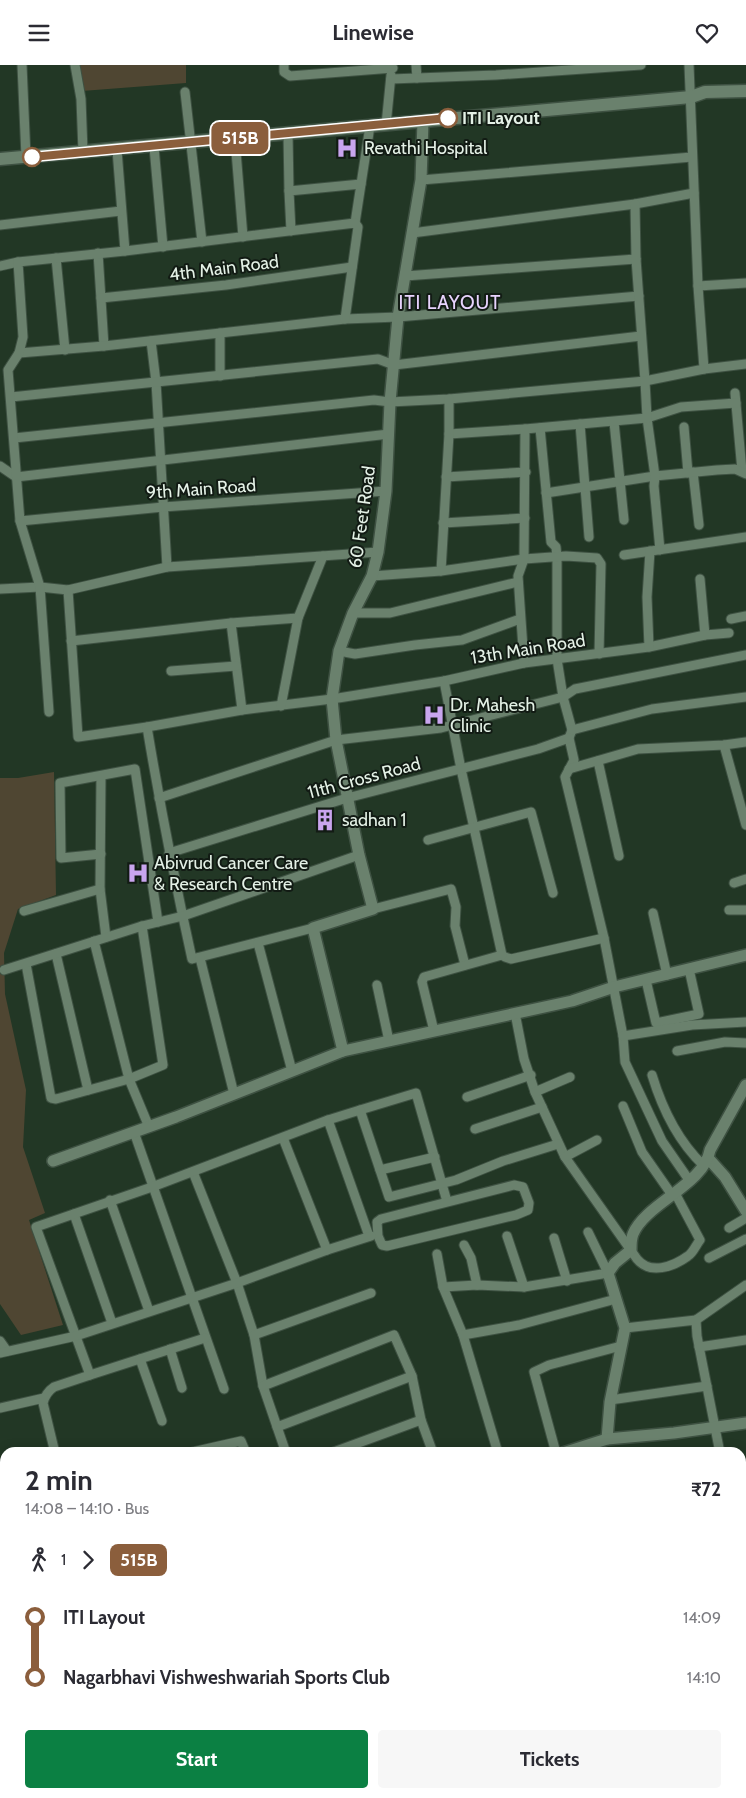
<!DOCTYPE html>
<meta charset="utf-8">
<style>
body{margin:0;font-family:Cabin,sans-serif;background:#f7f7f7;color:#2b2b33;height:100vh;display:flex;flex-direction:column;font-size:19px;white-space:nowrap}
*{box-sizing:border-box;margin:0}
p{font-size:16px;color:#7c7c81}
.icon{flex:none;width:28px;height:28px;fill:none;stroke:currentColor;stroke-width:2;stroke-linecap:round;stroke-linejoin:round}
.map{position:relative;flex:1;overflow:hidden}
.sheet{position:absolute;left:0px;top:1382px;width:746px;height:351px;display:flex;flex-direction:column;background:#fff;border-radius:15px 15px 0 0;box-shadow:0 2px 12px #0003}
.sheet>*{flex:none}
.badge{padding:0 10px;border-radius:8px;font-size:18px;line-height:32px}
.map>.badge{position:absolute;translate:-50% -50%;box-shadow:0 0 0 2px #fff}
.legs{display:flex;align-items:center;gap:8px;height:55px;padding:0 25px;font-size:16px}
.legs p{margin-inline-start:auto}
.head{display:flex;align-items:center;justify-content:space-between;height:85px;padding:0 25px}
h1{font-size:28px;font-weight:700;line-height:38px}
.cta{display:flex;gap:10px;margin-top:auto;padding:10px 25px}
.cta a{flex:1;height:58px;border-radius:5px;background:#0b8043;color:#fff;font-size:20px;font-weight:700;line-height:58px;text-align:center}
.cta a+a{background:#f7f7f7;color:#2b2b33}
ul{padding:0 25px;list-style:none}
li{display:flex;align-items:center;gap:18px;height:60px;font-size:19px}
li i{display:grid;place-items:center;width:8px;height:100%;margin:0 6px;background:currentColor}
li i::after{content:'';width:12px;height:12px;margin:-6px;border:4px solid;border-radius:50%;background:#fff}
li p{margin-inline-start:auto}
li:first-child i{background:linear-gradient(#0000 50%,currentColor 0)}
li:last-child i{background:linear-gradient(currentColor 50%,#0000 0)}
header{display:flex;justify-content:space-between;align-items:center;height:65px;padding:0 25px;background:#fff;font-size:22px;font-weight:700}
.map>svg:first-child{display:block}
</style>
<header><svg class="icon" aria-label="menu" viewBox="0 0 24 24"><path d="M4 6h16M4 12h16M4 18h16"/></svg>Linewise<svg class="icon" aria-label="heart" viewBox="0 0 24 24"><path d="M12 20l-8-8c-3-5 5-10 8-4 3-6 11-1 8 4z"/></svg></header>
<div class="map">
<svg width="746" height="1733" viewBox="0 0 746 1733">
<rect width="100%" height="100%" fill="#223725"/>
<g fill="#4f4632">
<path d="M79,0H186V18L82,26Z"/>
<path d="M54,707L56,830L18,844L4,888L5,929L26,1025L23,1082L45,1148L29,1155L63,1260L21,1270L0,1239V713H18Z"/>
</g>
<g fill="none" stroke-linecap="round" stroke-linejoin="round">
<g stroke="#789496" stroke-width="2.5">
<path d="M741,1499L746,1497"/>
<path d="M541,1733L546,1729"/>
</g>
<g stroke="#3e5142" stroke-width="11">
<g id="minor">
<path d="M22,0L26,92"/>
<path d="M75,0L81,34L83,87"/>
<path d="M284,0V7L290,11L393,3"/>
<path d="M416,0L417,13"/>
<path d="M391,14L496,10L641,0"/>
<path d="M185,27L202,177"/>
<path d="M386,60L391,10"/>
<path d="M288,69L289,126"/>
<path d="M235,74L243,172"/>
<path d="M154,82L163,182"/>
<path d="M117,85L125,186"/>
<path d="M421,115L692,92"/>
<path d="M355,158L370,61"/>
<path d="M0,160L121,146"/>
<path d="M291,166L289,126L361,119"/>
<path d="M412,168L635,139L694,128"/>
<path d="M98,188L104,281"/>
<path d="M56,193L65,285"/>
<path d="M0,201L18,197"/>
<path d="M405,211L636,194"/>
<path d="M698,221L746,218"/>
<path d="M101,233L226,220L352,202"/>
<path d="M220,268V311"/>
<path d="M151,276L156,317L167,502"/>
<path d="M19,288L104,281L345,254L398,252L639,231"/>
<path d="M704,304L746,299"/>
<path d="M735,328L742,406"/>
<path d="M11,332L378,294L394,300L641,271"/>
<path d="M614,357L624,455"/>
<path d="M580,359L589,472"/>
<path d="M684,362L688,408"/>
<path d="M540,363L551,477L556,482L557,492V594L563,632L572,665L569,673L574,695L565,712L604,873L623,971L625,997L662,1076L689,1115"/>
<path d="M449,369L525,364"/>
<path d="M14,373L374,335L390,337L449,334L645,316L636,194L635,139"/>
<path d="M0,401L16,412L389,369"/>
<path d="M693,407L699,460"/>
<path d="M446,412L526,407"/>
<path d="M546,428L655,411L717,405L735,404L746,409"/>
<path d="M20,456L163,442L386,426"/>
<path d="M443,458L525,453"/>
<path d="M660,485L654,421L655,411L647,353L681,342L736,338"/>
<path d="M624,490L746,472"/>
<path d="M441,506L449,369V334"/>
<path d="M372,511L441,506L524,494L566,491L597,493L601,499L599,589"/>
<path d="M700,514L705,570"/>
<path d="M0,524L40,522L68,525L167,502L378,487"/>
<path d="M68,525L78,672L147,662L242,645L332,634L444,616L524,598L649,582L705,570L729,568"/>
<path d="M353,548H390L518,517"/>
<path d="M731,554L746,551"/>
<path d="M231,558L242,645"/>
<path d="M71,576L231,558L298,553"/>
<path d="M649,582L647,532L650,486"/>
<path d="M339,586L355,589L415,580L462,575L520,554"/>
<path d="M524,598L518,511L524,494L525,364L647,353L645,316L704,304L698,221L689,0"/>
<path d="M171,606L236,601"/>
<path d="M444,616L461,704L502,890L505,892L511,894L604,873"/>
<path d="M281,641L298,553L323,491"/>
<path d="M49,647L40,522L20,456L8,305L19,288L23,272L18,197L125,186L355,158L358,162L345,254"/>
<path d="M147,662C160,740 175,817 192,894L313,863"/>
<path d="M572,665L652,644L746,632"/>
<path d="M724,680L746,760"/>
<path d="M598,696L619,791"/>
<path d="M569,704L638,684L724,680L746,677"/>
<path d="M101,711L100,824L106,872"/>
<path d="M159,733L336,675L441,663L563,632L575,624L746,590"/>
<path d="M428,775L531,747L553,828"/>
<path d="M169,788L347,733L538,684L569,673"/>
<path d="M101,789L61,793L60,718L135,704L158,857"/>
<path d="M734,818L746,814"/>
<path d="M373,844L451,824L456,842L455,861L465,900"/>
<path d="M729,845H746"/>
<path d="M24,846L100,824"/>
<path d="M653,848L667,910"/>
<path d="M94,876L129,1014L149,1062"/>
<path d="M258,878L292,1006"/>
<path d="M56,889L88,1025"/>
<path d="M200,893L234,1029"/>
<path d="M26,899L51,1033L56,1034L129,1014L163,1000L142,861"/>
<path d="M4,905L142,861L183,851L359,790"/>
<path d="M646,915L656,958L699,949L689,904"/>
<path d="M377,920L389,976"/>
<path d="M515,948L524,994L535,1027L565,1092L637,1194C650,1210 673,1202 688,1191C693,1188 696,1180 700,1175L675,1128"/>
<path d="M434,966L422,917L424,912L502,890"/>
<path d="M623,971L692,960L746,957"/>
<path d="M677,986L725,977L746,978"/>
<path d="M652,1010C662,1043 678,1076 703,1100"/>
<path d="M535,1027L570,1012"/>
<path d="M467,1032L531,1010"/>
<path d="M623,1041L642,1087L672,1130"/>
<path d="M360,1045L416,1028L446,1133"/>
<path d="M328,1055L369,1171"/>
<path d="M475,1064L542,1042"/>
<path d="M134,1067L224,1324"/>
<path d="M283,1073L327,1185"/>
<path d="M565,1092L597,1075"/>
<path d="M380,1105L435,1092"/>
<path d="M193,1107L237,1218L254,1270L263,1321L286,1388"/>
<path d="M514,1120L523,1122L529,1138L528,1145L516,1150L387,1181L382,1180L378,1171L377,1157L381,1154Z"/>
<path d="M110,1135L149,1246"/>
<path d="M74,1149L112,1258"/>
<path d="M729,1163L746,1153"/>
<path d="M507,1171L524,1222"/>
<path d="M554,1173L567,1216"/>
<path d="M464,1180L471,1193L477,1220"/>
<path d="M437,1189L443,1222L463,1270L498,1388"/>
<path d="M709,1193L746,1174"/>
<path d="M443,1222L477,1220L524,1222L608,1208L588,1167"/>
<path d="M696,1255L746,1220"/>
<path d="M625,1263L696,1255L697,1271L720,1388"/>
<path d="M254,1270L371,1228"/>
<path d="M463,1270L519,1260L616,1234"/>
<path d="M205,1273L90,1310L36,1162L152,1122L328,1055L360,1045L389,1132L456,1115L503,1096L558,1079"/>
<path d="M0,1276L7,1286"/>
<path d="M699,1282L746,1275"/>
<path d="M170,1284L182,1323"/>
<path d="M0,1288L76,1271L237,1218L327,1185L371,1171"/>
<path d="M140,1294L162,1356"/>
<path d="M263,1321L394,1270L412,1311L421,1355L433,1388"/>
<path d="M610,1335L707,1321"/>
<path d="M0,1343L44,1333"/>
<path d="M277,1362L412,1311"/>
<path d="M55,1388L43,1338C45,1330 48,1326 54,1322L90,1310"/>
<path d="M188,1388L241,1376L246,1388"/>
<path d="M331,1388L421,1355"/>
<path d="M556,1388L534,1307L549,1300L621,1281"/>
<path d="M0,1417L2,1428"/>
<path d="M0,1456L5,1454"/>
<path d="M0,1503L5,1501"/>
<path d="M741,1508L746,1506"/>
<path d="M0,1554L5,1552"/>
<path d="M741,1631L746,1642"/>
<path d="M741,1669L746,1667"/>
<path d="M741,1709L746,1707"/>
<path d="M26,1729V1733"/>
<path d="M66,1729V1733"/>
<path d="M126,1729V1733"/>
<path d="M166,1729V1733"/>
<path d="M353,1729L354,1733"/>
<path d="M397,1729V1733"/>
<path d="M442,1729V1733"/>
<path d="M650,1729L651,1733"/>
<path d="M690,1729L691,1733"/>
<path d="M249,1733L258,1729"/>
<path d="M329,1733L334,1729"/>
<path d="M482,1733V1729"/>
<path d="M612,1733L622,1729"/>
</g>
</g>
<g stroke="#3e5142" stroke-width="14">
<g id="tertiary">
<path d="M343,986L313,863L373,844L359,790L336,675L332,634L339,586L353,548L372,511L378,487L386,426L390,337L398,252L421,115L423,56"/>
<path d="M708,1093L725,1112L746,1146"/>
<path d="M53,1096L176,1052L343,986L572,936L614,922L746,890"/>
<path d="M607,1374L610,1337L625,1263L608,1208L615,1198L631,1185C631,1180 631,1174 633,1169C646,1138 704,1120 710,1085L746,1020"/>
<path d="M563,1388L607,1374L674,1368L746,1358"/>
<path d="M0,1618L5,1617"/>
</g>
</g>
<g stroke="#3e5142" stroke-width="15">
<path id="secondary" d="M0,94C231,75 461,51 691,32L705,27L746,26"/>
</g>
<use href="#minor" stroke="#6a816d" stroke-width="9"/>
<use href="#tertiary" stroke="#6a816d" stroke-width="11"/>
<use href="#secondary" stroke="#6a816d" stroke-width="12"/>
</g>
<g fill="none" stroke-linecap="round" stroke-linejoin="round">
<g stroke="#fff" stroke-width="11">
<path id="line-1" d="M32,92L448,53"/>
</g>
<use href="#line-1" stroke="#8b5e3c" stroke-width="8"/>
</g>
<defs>
<g id="hospital-bare" transform="scale(1.725)"><path d="M-5-5h3v3.5h4V-5h3V5h-3V1.5h-4V5h-3Z" fill="#c9a5ee" stroke="#121b14" stroke-width="2.5" paint-order="stroke"/></g>
<g id="building-bare" transform="scale(1.725)"><path d="M-4-6H4V6H1V3H-1V6H-4ZM-2.5-4.3h1.7v1.8h-1.7ZM.8-4.3h1.7v1.8H.8ZM-2.5-1h1.7V.8h-1.7ZM.8-1h1.7V.8H.8Z" fill="#c9a5ee" stroke="#121b14" stroke-width="2.5" paint-order="stroke"/></g>
</defs>
<g fill-rule="evenodd">
<use href="#hospital-bare" x="347" y="83"/>
<use href="#hospital-bare" x="434" y="650"/>
<use href="#building-bare" x="325" y="755"/>
<use href="#hospital-bare" x="138" y="808"/>
</g>
<g fill="#fff" stroke="#8b5e3c" stroke-width="2.5">
<circle cx="448" cy="53" r="9"/>
<circle cx="32" cy="92" r="9"/>
</g>
<g text-anchor="middle" dominant-baseline="central" stroke-width="4" stroke-linejoin="round" paint-order="stroke">
<g font-size="18" font-weight="bold" fill="#e4f1e6" stroke="#121b14" text-anchor="start">
<text x="462" y="53">ITI Layout</text>
</g>
<g font-size="18" fill="#e4f1e6" stroke="#121b14" text-anchor="start">
<text x="364" y="83">Revathi Hospital</text>
<text x="450" y="640">Dr. Mahesh<tspan x="450" dy="21">Clinic</tspan></text>
<text x="342" y="755">sadhan 1</text>
<text x="154" y="798">Abivrud Cancer Care<tspan x="154" dy="21">&amp; Research Centre</tspan></text>
</g>
<g font-size="18" fill="#e4f1e6" stroke="#121b14">
<text transform="translate(224 203) rotate(-7)">4th Main Road</text>
<text transform="translate(201 424) rotate(-4)">9th Main Road</text>
<text transform="translate(362 452) rotate(-82)">60 Feet Road</text>
<text transform="translate(528 584) rotate(-9)">13th Main Road</text>
<text transform="translate(364 713) rotate(-15)">11th Cross Road</text>
</g>
<g font-size="19" letter-spacing="1" fill="#e8d4fe" stroke="#121b14">
<text x="450" y="237">ITI LAYOUT</text>
</g>
</g>
</svg>
<b class="badge" style="left:240px;top:73px;background:#8b5e3c;color:#fff">515B</b>
<section class="sheet">
<div class="head"><div><h1>2 min</h1><p>14:08 – 14:10 · Bus</p></div><b>₹72</b></div>
<div class="legs"><svg class="icon" aria-label="walk" viewBox="0 0 24 24"><circle cx="13" cy="4" r="2"/><path d="M13 8l-2 6 4 7M11 14l-3 7M7 12l3-4h3l4 4"/></svg>1<svg class="icon" aria-label="forward" viewBox="0 0 24 24"><path d="M9 5l7 7-7 7"/></svg><b class="badge" style="background:#8b5e3c;color:#fff">515B</b></div>
<ul>
<li><i style="color:#8b5e3c"></i><b>ITI Layout</b><p>14:09</p></li>
<li><i style="color:#8b5e3c"></i><b>Nagarbhavi Vishweshwariah Sports Club</b><p>14:10</p></li>
</ul>
<div class="cta"><a>Start</a><a>Tickets</a></div>
</section>
</div>
